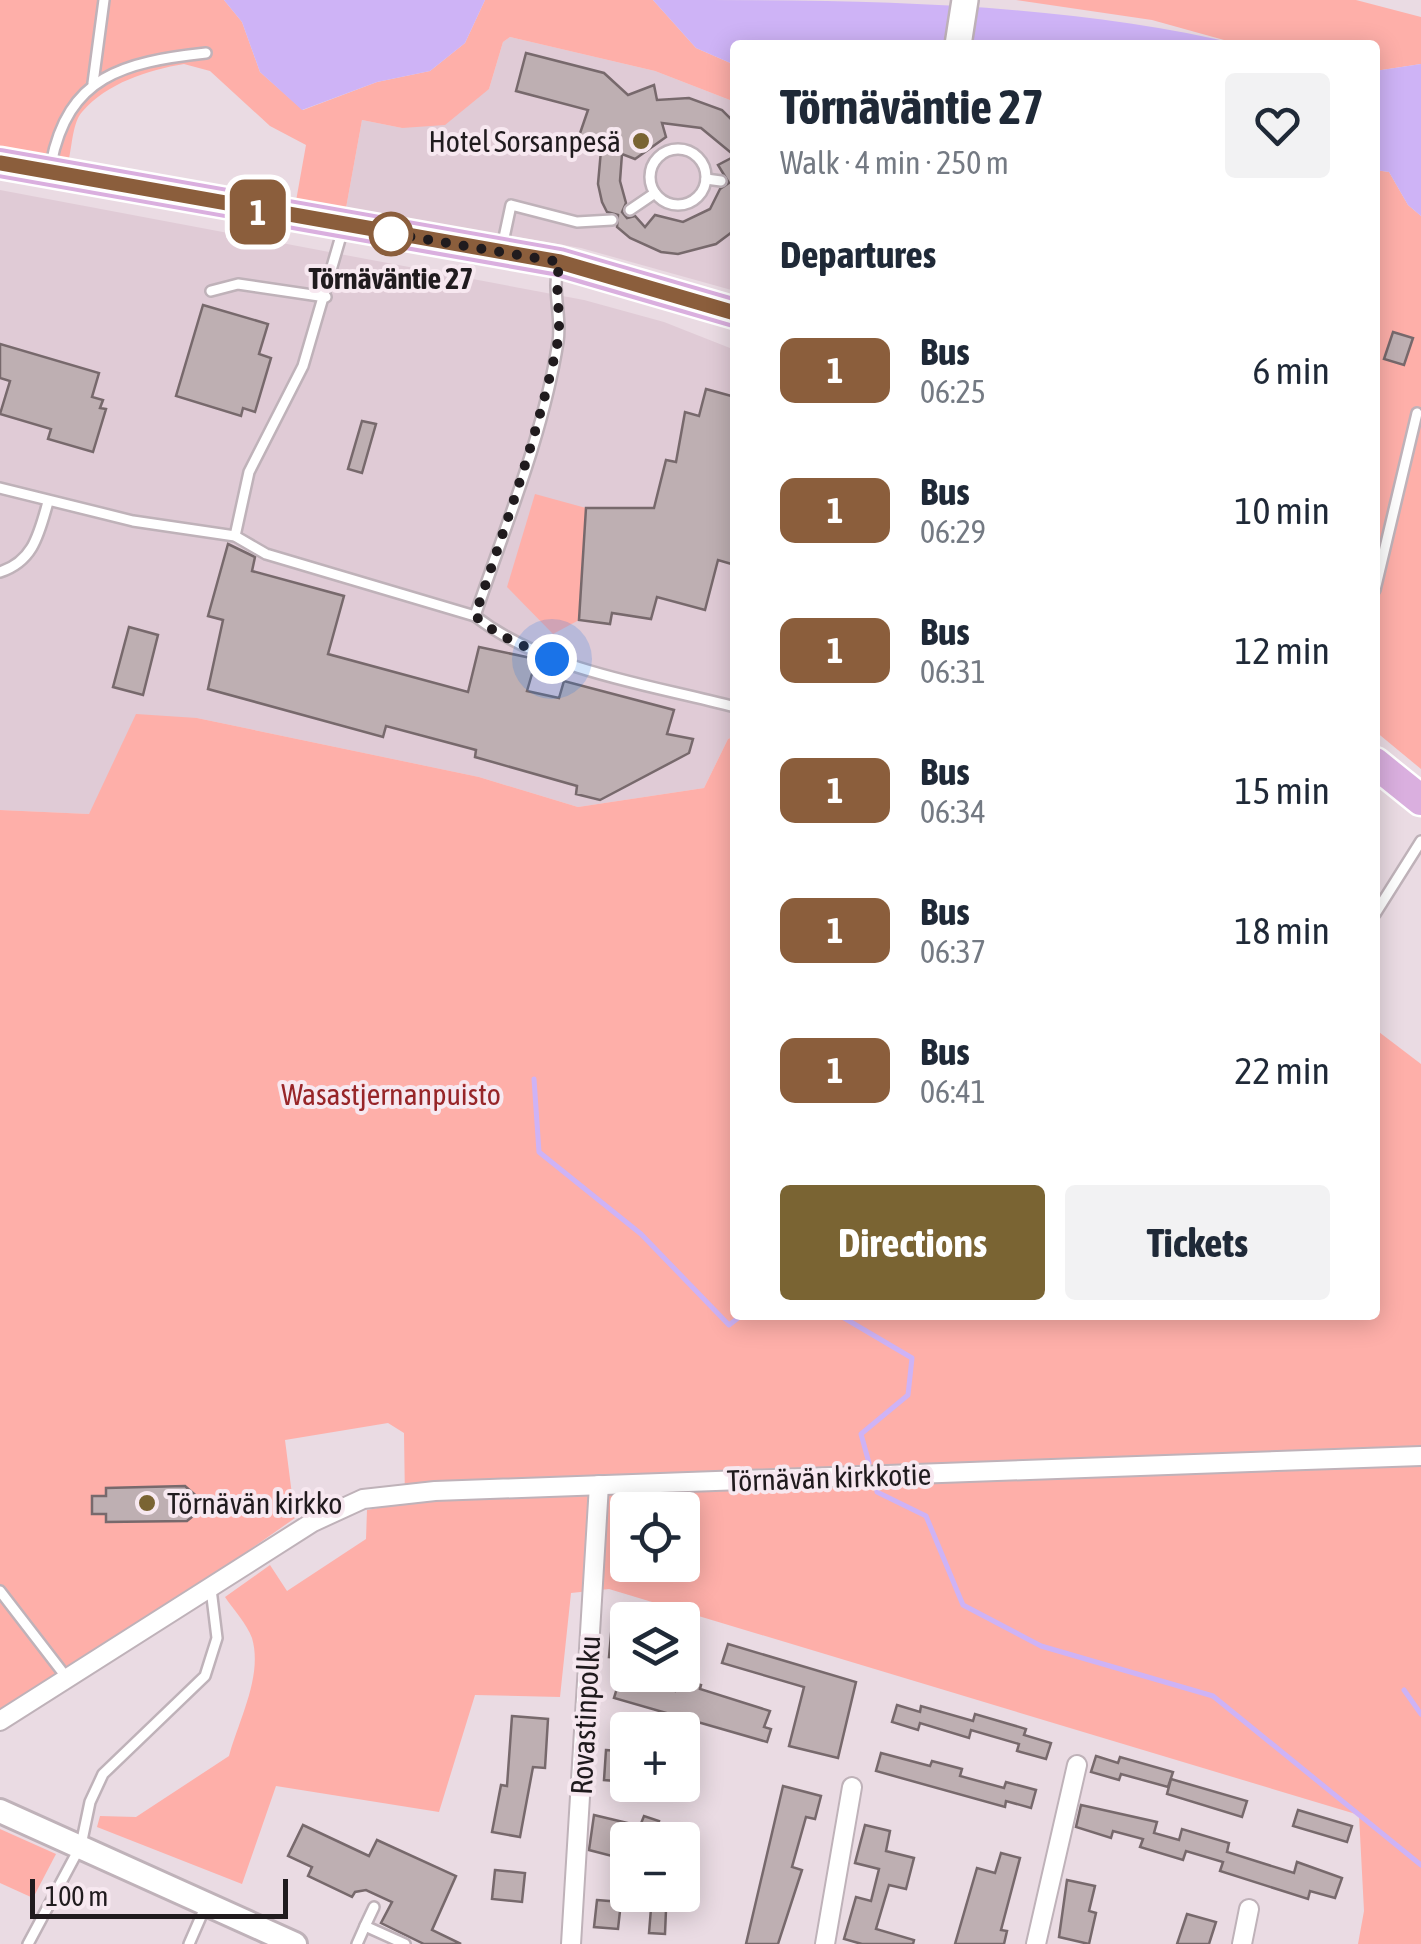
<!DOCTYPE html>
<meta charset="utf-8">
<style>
body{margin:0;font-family:"Asap Condensed",sans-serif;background:#f2f2f3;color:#1f2937;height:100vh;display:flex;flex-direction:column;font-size:38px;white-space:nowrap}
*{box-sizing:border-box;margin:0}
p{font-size:32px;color:#747a83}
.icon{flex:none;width:55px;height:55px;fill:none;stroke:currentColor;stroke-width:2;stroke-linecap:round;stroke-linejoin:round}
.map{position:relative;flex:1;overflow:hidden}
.drawer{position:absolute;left:730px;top:40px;width:650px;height:1280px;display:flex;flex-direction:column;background:#fff;border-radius:10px;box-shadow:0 5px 25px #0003}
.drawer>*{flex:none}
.badge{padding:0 20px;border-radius:15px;font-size:35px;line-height:65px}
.fabs{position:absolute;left:610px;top:1492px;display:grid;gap:20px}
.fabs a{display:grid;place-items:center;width:90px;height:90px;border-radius:10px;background:#fff;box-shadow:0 5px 25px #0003;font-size:50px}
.scale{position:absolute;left:30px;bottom:25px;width:258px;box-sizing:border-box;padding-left:10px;border:5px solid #201b1e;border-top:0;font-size:28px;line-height:35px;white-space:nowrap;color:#201b1e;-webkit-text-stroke:8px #f7e8f0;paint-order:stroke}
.you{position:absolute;width:50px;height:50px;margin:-25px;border:8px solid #fff;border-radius:50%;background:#1a73e8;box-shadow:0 0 0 15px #1a73e833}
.map>.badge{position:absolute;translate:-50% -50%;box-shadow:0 0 0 5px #fff}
h2{padding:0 50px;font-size:38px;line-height:90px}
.round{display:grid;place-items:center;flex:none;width:105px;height:105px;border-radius:10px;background:#f2f2f3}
.head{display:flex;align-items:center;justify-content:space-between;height:170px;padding:0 50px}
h1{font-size:48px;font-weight:700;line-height:75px}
.primary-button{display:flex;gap:20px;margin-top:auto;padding:20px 50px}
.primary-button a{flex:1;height:115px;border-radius:10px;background:#7a6433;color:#fff;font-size:40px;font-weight:700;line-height:115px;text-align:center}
.primary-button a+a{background:#f2f2f3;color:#1f2937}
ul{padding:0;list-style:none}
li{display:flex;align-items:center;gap:30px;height:140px;padding:0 50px}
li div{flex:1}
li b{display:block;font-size:38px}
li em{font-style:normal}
li .badge{min-width:110px;font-weight:700;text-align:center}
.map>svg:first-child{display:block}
</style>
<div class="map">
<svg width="1421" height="1944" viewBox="0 0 1421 1944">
<rect width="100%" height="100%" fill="#eadbe3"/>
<g fill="#e0cbd6">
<path d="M510,37L655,71L735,102V291L581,248L346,208L362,120L402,128L489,89L503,42Z"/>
<path d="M0,190L584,300L664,322L735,350V736L728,739L704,788L578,807L479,777L197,718L89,814L0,810Z"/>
</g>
<g fill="#feafa9" fill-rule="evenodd">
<path d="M0,0H224L242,22L260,72L303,110L377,82L430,71L465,43L485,0H653L696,48L735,65V102L655,71L510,37L503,42L489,89L445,125L402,128L362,120L346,208L335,215L0,147ZM184,64L210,71L270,126L306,145L296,201L69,159C72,145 73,122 82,112C107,83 148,70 184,64Z"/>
<path d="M1016,0H1356L1421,17V64L1375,71V45H1242L1152,20Z"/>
<path d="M1375,170L1389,172L1408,205L1421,216V769L1375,731Z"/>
<path d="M535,494L586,508L579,620L553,634L507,587Z"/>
<path d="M136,714L197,718L479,777L578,807L704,788L728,739L735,736V1315H1375V1029L1421,1064V1944H1358L1364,1911L1359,1815L609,1589L571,1593L560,1697L475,1695L439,1812L276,1786L242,1884L97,1827L100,1816L136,1817L229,1756C239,1719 263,1676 252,1638C247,1624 233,1609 225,1597L270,1565L287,1591L366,1539L367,1510L405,1503L404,1433L388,1423L285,1440L295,1518L185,1595L0,1711V810L89,814ZM628,1510H682V1565H628Z"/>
<path d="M0,1829L56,1854L33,1898L0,1883Z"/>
</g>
<g fill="#ceb3f6">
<path d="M224,0H485L465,43L430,71L377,82L302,110L260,72L242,22Z"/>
<path d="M653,0C849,0 1054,0 1242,45H735V65L696,48Z"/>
<path d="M1421,64V216L1408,205L1389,172L1375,170V71Z"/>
</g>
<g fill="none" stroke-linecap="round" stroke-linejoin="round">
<g stroke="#ceb3f6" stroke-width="5">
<path d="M534,1079L539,1152L641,1234L729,1325L742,1315"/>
<path d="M839,1315L912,1358L908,1395L861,1434L869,1463"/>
<path d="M876,1487L877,1492L926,1516L963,1605L1041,1646L1213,1696L1421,1865"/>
<path d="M1404,1690L1421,1714"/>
</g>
</g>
<g fill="#beafb2" stroke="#77696c" stroke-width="2.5" fill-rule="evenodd">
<path d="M526,53L604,73L628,95L654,85L657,100L689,98L722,110L735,123L732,232L716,244L678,254L661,252L630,238L617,227L618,215L607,212L602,202L598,184L601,150L577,142L588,110L516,91ZM662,123L701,128L735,156L718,165L729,183L720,189L710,209L683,222L655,215L645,227L635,216L627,218L622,212L626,203L620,181L622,154L635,159L666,137Z"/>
<path d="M203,305L268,324L259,354L271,358L255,412L243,408L241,416L176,396Z"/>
<path d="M1393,332L1413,338L1404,365L1384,359Z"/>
<path d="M0,344L99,373L92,397L103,400L100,408L106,409L93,452L48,439L51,429L0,414L10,381L0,378Z"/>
<path d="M706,389L735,397V565L718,560L705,610L657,597L651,619L612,613L610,624L579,620L586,508H654L666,460L676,462L685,412L699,416Z"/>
<path d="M362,421L376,424L362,473L348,469Z"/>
<path d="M228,544L255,557L252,571L344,596L328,654L468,692L479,647L531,658L536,660L527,691L559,698L564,681L674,710L667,734L693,739L689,753L600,800L576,794L577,786L475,757L476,750L386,726L383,737L208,689L223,620L208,616Z"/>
<path d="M129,627L158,635L143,695L113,687Z"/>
<path d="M185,1486L202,1501L199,1511L187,1521L106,1522V1514H92V1496H106V1488Z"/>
<path d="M612,1623L628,1624V1658L609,1657Z"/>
<path d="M728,1644L856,1682L838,1758L789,1746L804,1687L722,1663Z"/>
<path d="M622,1672L675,1691L679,1678L701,1685L700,1689L770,1711L764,1727L771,1729L767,1742L614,1698Z"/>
<path d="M897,1705L920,1712L921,1706L973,1721L975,1714L1026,1729L1024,1735L1051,1743L1046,1759L1017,1751L1019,1744L971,1730L969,1738L920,1723L918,1730L892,1722Z"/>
<path d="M512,1716L548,1719L545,1768L533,1767L520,1837L492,1832L501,1785L507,1786Z"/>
<path d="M606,1750L628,1752V1782L604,1780Z"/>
<path d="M881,1753L930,1766L932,1761L962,1769L960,1776L1004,1788L1006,1782L1036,1790L1031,1808L1006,1801L1005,1807L876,1771Z"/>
<path d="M1096,1756L1118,1763L1120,1757L1173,1772L1168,1787L1121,1774L1119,1780L1091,1772Z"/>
<path d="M1171,1779L1247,1801L1242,1817L1167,1794Z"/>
<path d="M783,1786L821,1796L815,1819L806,1817L792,1867L802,1870L778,1944H746Z"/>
<path d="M1081,1805L1157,1822L1154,1833L1179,1840L1182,1829L1229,1843L1227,1852L1294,1873L1297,1862L1342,1878L1335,1898L1310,1891L1308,1899L1220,1871L1223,1862L1186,1851L1183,1860L1140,1847L1143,1839L1113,1831L1111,1838L1076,1827Z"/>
<path d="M1298,1810L1352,1826L1347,1842L1293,1826Z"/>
<path d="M594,1815L640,1826L644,1816L659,1821L656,1830L676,1835L675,1840H616L612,1856L589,1850Z"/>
<path d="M303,1825L369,1856L377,1840L456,1876L432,1930L461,1944H424L381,1923L392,1902L366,1890L355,1892L352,1897L308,1876L312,1867L288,1856Z"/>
<path d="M865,1825L890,1831L886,1851L914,1858L906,1889L889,1885L876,1929L914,1940L913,1944H862L844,1939L856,1897L871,1901L879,1869L855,1863Z"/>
<path d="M1001,1853L1020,1858L1001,1930L1007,1931L1004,1944H955L977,1868L995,1873Z"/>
<path d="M495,1870L525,1873L522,1902L492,1899Z"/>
<path d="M1067,1880L1095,1886L1089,1911L1096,1913L1089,1944L1059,1937Z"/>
<path d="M652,1896L675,1897L674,1910H666L665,1934L649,1933Z"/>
<path d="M597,1900L621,1902L618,1929L594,1927Z"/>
<path d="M1187,1914L1216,1922L1209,1944H1177Z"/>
</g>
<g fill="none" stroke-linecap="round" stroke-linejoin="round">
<g stroke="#bfb2b9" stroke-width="14">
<g id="service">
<path d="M93,83L104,0"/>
<circle cx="678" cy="177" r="28"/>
<path d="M51,164C68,76 123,62 206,53"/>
<path d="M706,179L721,181"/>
<path d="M630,210L655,193"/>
<path d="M502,247L511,205L577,222L612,220"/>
<path d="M211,291L238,284L326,297"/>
<path d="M0,488L133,521L235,536L266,554L475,616C505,527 543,436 558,342C562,317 552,292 558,266"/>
<path d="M235,536L249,472L303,366L343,229"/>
<path d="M0,572C34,561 39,533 48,502"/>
<path d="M1375,590L1417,413"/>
<path d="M475,616C547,672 649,684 735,707"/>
<path d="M1375,914L1421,841"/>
<path d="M0,1591L67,1678"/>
<path d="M365,1926L374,1907"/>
<path d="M28,1944L81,1845L90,1802L103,1774L205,1676L217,1638L211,1589"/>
<path d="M189,1944L206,1905"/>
<path d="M357,1944L365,1926L405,1944"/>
</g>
</g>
<g stroke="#bfb2b9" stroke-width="22">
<g id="minor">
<path d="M0,1721L313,1522L363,1499L435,1491L1421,1456"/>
<path d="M571,1944L599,1485"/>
<path d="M825,1944L852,1787"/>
<path d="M1036,1944L1077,1765"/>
<path d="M1242,1944L1249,1909"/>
</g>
</g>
<g stroke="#bfb2b9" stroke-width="28">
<path id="tertiary" d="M0,1811L295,1944"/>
</g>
<g stroke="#bfb2b9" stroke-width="30">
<path id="secondary" d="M958,45L965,0"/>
</g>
<g stroke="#fff" stroke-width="35">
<g id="primary">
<path d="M0,163L559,262L735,313"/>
<path d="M1375,763L1421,800"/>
</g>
</g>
<use href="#service" stroke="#fff" stroke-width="9"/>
<use href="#minor" stroke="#fff" stroke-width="18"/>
<use href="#tertiary" stroke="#fff" stroke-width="22"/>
<use href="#secondary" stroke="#fff" stroke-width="25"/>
<use href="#primary" stroke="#daafdf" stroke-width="30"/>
</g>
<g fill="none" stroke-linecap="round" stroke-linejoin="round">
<g stroke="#fff" stroke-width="22">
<path id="line" d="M0,163L560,262L735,313"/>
</g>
<use href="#line" stroke="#8b5e3c" stroke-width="15"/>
<path stroke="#201b1e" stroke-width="10" stroke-dasharray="0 18" d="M391,234L383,232L560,262C553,290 563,318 557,345C537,438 505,526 475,616L498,634L552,659"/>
</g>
<g fill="#7a6433" stroke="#f7e8f0" stroke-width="4">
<circle cx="641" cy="141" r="10"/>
<circle cx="147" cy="1503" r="10"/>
</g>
<circle fill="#fff" stroke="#8b5e3c" stroke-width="5" cx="391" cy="234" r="20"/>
<g text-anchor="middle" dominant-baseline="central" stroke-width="8" stroke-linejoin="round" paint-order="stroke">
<g font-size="30" fill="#201b1e" stroke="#f7e8f0" text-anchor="end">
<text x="621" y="141">Hotel Sorsanpesä</text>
<text x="167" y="1503" text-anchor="start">Törnävän kirkko</text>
</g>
<g font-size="30" font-weight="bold" fill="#201b1e" stroke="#f7e8f0">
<text x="391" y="278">Törnäväntie 27</text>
</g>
<g font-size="30" fill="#972528" stroke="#f7e8f0">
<text x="391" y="1094">Wasastjernanpuisto</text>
</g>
<g font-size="30" fill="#201b1e" stroke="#f7e8f0">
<text transform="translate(829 1477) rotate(-2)">Törnävän kirkkotie</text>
<text transform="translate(585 1715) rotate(-87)">Rovastinpolku</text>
</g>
</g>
</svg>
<div class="fabs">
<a><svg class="icon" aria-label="locate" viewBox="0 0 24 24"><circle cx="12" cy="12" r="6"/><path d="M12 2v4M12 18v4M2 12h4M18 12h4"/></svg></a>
<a><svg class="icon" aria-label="layers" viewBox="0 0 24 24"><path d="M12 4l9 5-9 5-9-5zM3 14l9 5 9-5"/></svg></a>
<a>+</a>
<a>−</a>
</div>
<div class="scale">100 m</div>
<div class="you" style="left:552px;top:659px"></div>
<b class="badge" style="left:258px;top:212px;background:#8b5e3c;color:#fff">1</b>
<section class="drawer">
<div class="head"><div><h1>Törnäväntie 27</h1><p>Walk · 4 min · 250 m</p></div><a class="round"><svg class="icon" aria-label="heart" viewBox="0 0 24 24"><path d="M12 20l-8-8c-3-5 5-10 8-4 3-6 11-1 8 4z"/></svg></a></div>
<h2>Departures</h2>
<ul>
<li><span class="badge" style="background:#8b5e3c;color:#fff">1</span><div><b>Bus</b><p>06:25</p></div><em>6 min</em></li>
<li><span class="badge" style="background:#8b5e3c;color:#fff">1</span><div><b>Bus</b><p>06:29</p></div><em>10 min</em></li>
<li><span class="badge" style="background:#8b5e3c;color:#fff">1</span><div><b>Bus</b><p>06:31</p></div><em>12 min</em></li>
<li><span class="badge" style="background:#8b5e3c;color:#fff">1</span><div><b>Bus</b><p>06:34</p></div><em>15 min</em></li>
<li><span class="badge" style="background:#8b5e3c;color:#fff">1</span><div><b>Bus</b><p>06:37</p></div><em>18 min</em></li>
<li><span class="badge" style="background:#8b5e3c;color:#fff">1</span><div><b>Bus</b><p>06:41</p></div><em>22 min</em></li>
</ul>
<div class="primary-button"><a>Directions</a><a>Tickets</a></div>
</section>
</div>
